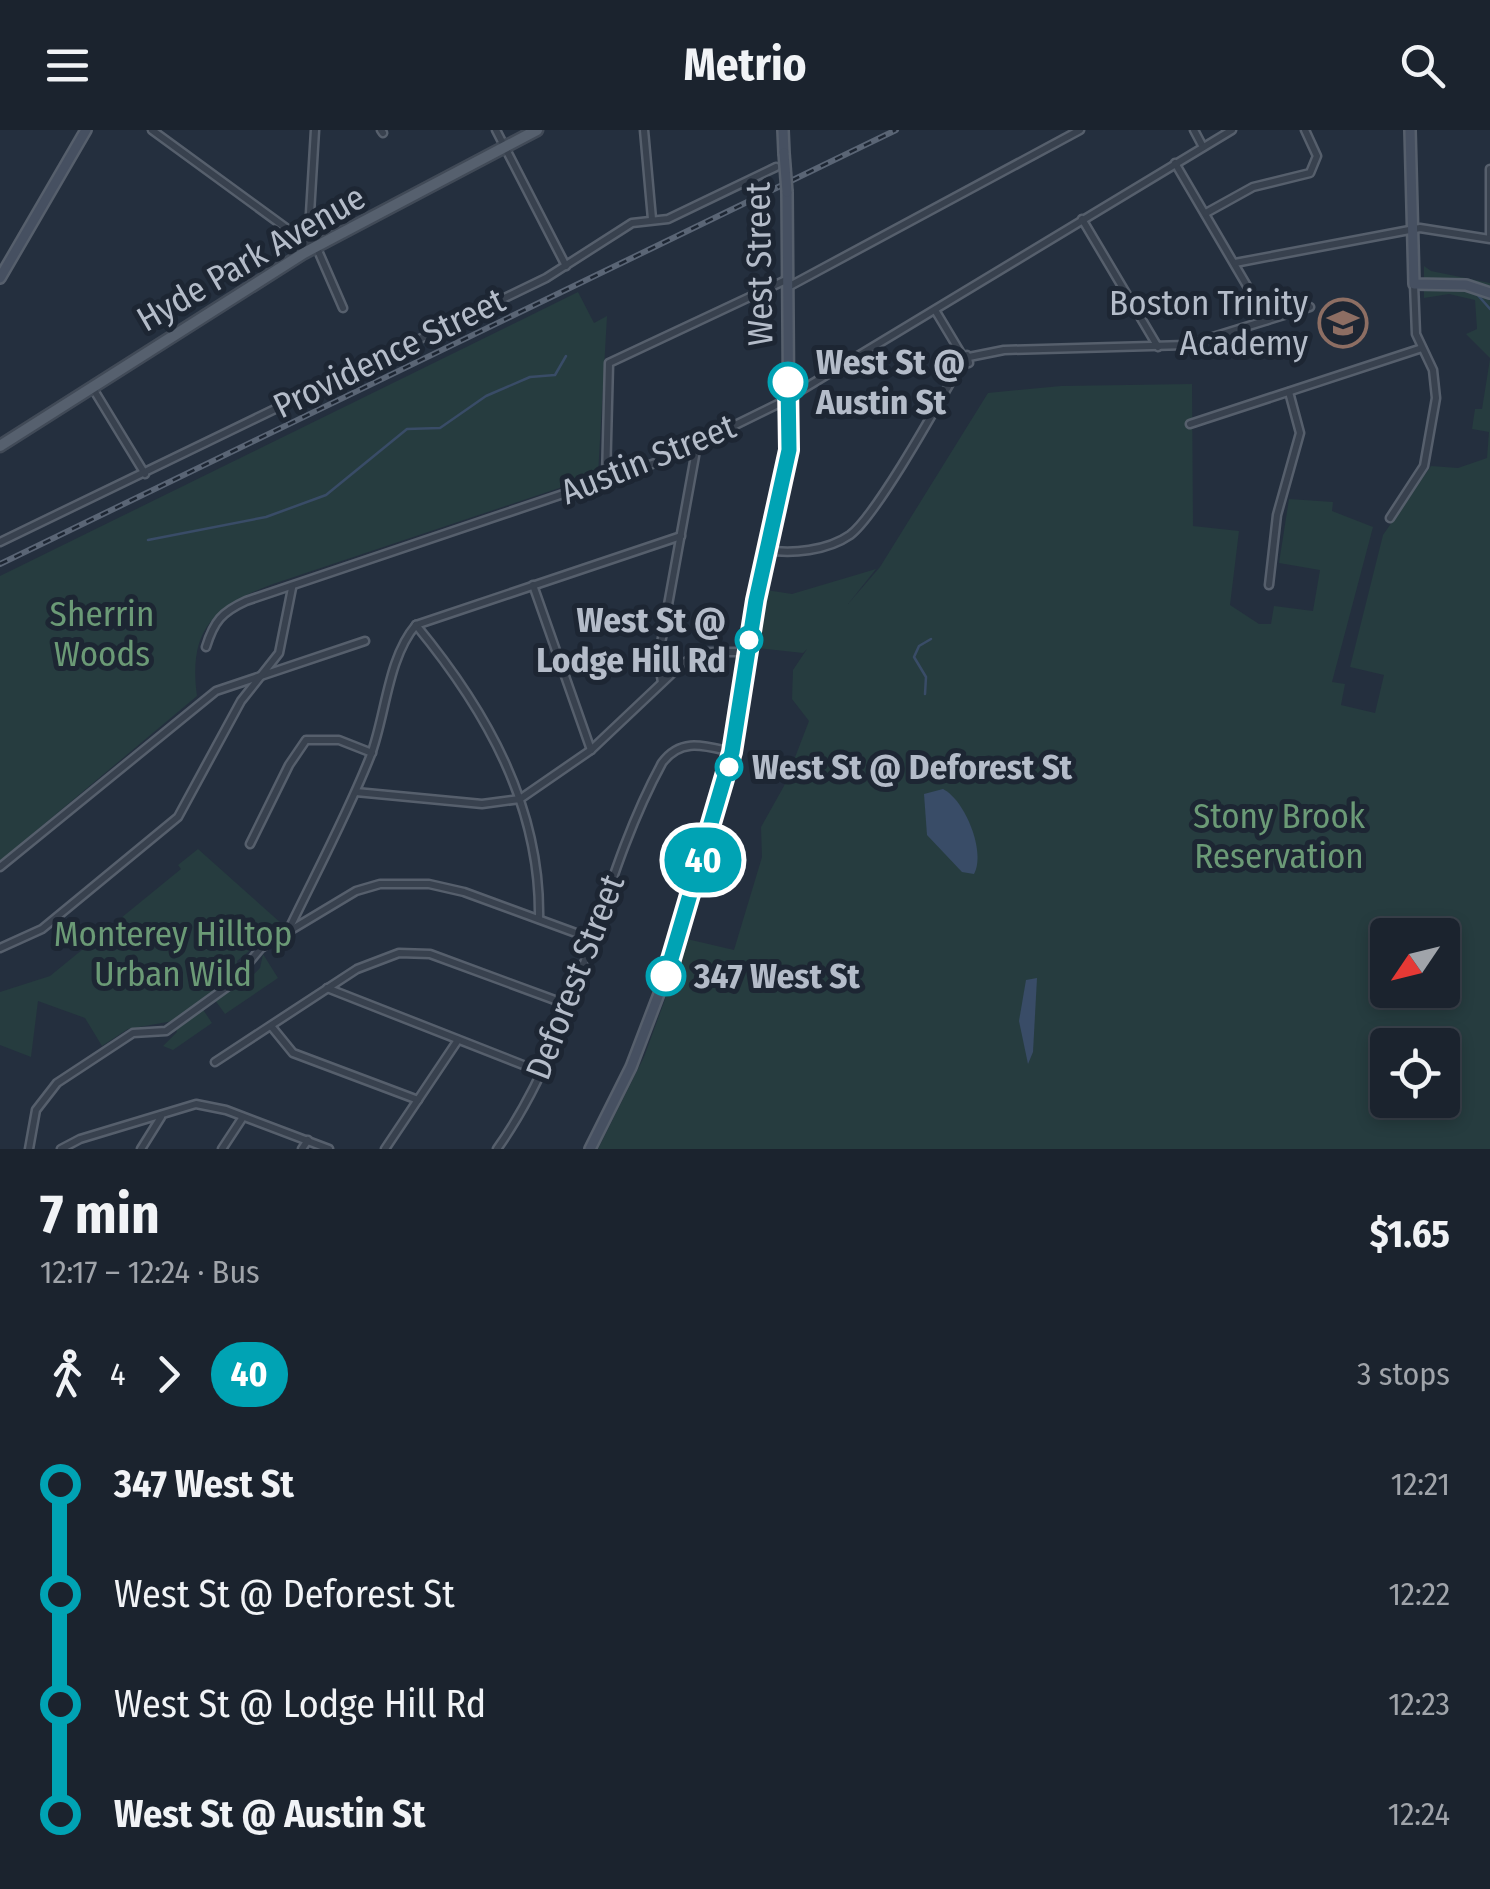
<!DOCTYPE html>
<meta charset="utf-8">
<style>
body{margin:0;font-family:"Fira Sans Condensed",sans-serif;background:#242b36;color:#f1f3f6;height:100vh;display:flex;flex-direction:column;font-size:38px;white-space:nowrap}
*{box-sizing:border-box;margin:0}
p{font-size:32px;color:#a0a4aa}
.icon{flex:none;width:55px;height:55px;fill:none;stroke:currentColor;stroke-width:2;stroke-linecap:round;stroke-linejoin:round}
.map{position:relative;height:1019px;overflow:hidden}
.sheet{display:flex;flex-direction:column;background:#1b232e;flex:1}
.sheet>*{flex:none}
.badge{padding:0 20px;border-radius:32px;font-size:35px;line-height:65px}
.needle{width:65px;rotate:235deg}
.tools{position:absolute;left:1370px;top:788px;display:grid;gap:20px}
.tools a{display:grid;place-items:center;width:90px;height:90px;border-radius:10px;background:#1b232e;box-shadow:0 5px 15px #0003,0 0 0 2px #39404a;font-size:50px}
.map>.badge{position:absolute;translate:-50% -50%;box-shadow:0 0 0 5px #fff}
.legs{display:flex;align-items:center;gap:15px;height:110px;padding:0 40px;font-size:32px}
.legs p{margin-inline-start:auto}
.overview{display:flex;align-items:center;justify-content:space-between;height:170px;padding:0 40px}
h1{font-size:55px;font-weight:700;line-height:75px}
ul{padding:0 40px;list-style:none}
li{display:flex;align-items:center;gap:35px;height:110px;font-size:38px}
li i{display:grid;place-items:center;width:15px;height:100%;margin:0 12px;background:currentColor}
li i::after{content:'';width:25px;height:25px;margin:-12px;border:8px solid;border-radius:50%;background:#1b232e}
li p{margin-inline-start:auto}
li:first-child i{background:linear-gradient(#0000 50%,currentColor 0)}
li:last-child i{background:linear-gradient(currentColor 50%,#0000 0)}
header{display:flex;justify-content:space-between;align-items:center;height:130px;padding:0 40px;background:#1b232e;font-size:45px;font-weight:700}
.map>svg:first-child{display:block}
</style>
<header><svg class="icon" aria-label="menu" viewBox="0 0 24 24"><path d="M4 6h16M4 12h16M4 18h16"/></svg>Metrio<svg class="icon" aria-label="search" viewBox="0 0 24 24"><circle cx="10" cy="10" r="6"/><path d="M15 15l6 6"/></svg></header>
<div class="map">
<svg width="1490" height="1019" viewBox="0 0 1490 1019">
<rect width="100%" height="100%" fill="#242f3e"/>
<g fill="#263c3f" fill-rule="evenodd">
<path d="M1424,136L1431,141L1490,153V228L1466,204L1477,199L1475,170L1449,164L1424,168Z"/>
<path d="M578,162L594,193L607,186L598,345L273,454C214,476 188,499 197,566L0,731V446Z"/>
<path d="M1490,229V1019H598L644,927L687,809L734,820L762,727L761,697L784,656L809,591L792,569L793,540L807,519L803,523L757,518L766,460L792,464L876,439L848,474L880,437L988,263L1061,256L1192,254L1193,396L1239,401L1230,475L1259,494H1271L1274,476L1313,481L1320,440L1279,433L1289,369L1333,372L1332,381L1373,397L1332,552L1345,554L1341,575L1375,583L1384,545L1350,537L1383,405L1431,336L1458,338L1487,328L1489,302L1472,299L1475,279H1482ZM1388,805H1442V860H1388ZM1388,915H1442V970H1388Z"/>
<path d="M198,719L282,794L237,831L239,840L253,845L260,838L263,824L278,848L225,884L215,870L202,878L212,893L173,920L163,916L177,902L173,891L128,899L102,916L85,888L38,871L31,927L0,915V862L50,846L181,739L178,735Z"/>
</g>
<g fill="#394c67">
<path d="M943,659C965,670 986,722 974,744L962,742L927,705L924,664Z"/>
<path d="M1037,848L1033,922L1028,934L1019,891L1026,850Z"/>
</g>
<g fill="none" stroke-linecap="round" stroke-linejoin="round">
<g stroke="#394c67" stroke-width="2.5">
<path d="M1476,163L1490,179"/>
<path d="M148,410L266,387L326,365L407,299L440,298L486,266L530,247L555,245L566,226"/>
<path d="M925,564L926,547L914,527L919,516L931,509"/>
</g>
<g stroke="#565f6c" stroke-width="11">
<g id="street">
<path d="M152,0L312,117"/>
<path d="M315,0L309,100L343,178"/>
<path d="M381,0L383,3"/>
<path d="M496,0L566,136"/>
<path d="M644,0L652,89"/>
<path d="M1194,0L1203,17"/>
<path d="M1175,33L1267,190"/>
<path d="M1490,39V108"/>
<path d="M1206,83L1253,57L1310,43L1317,26L1305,0"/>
<path d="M1082,89L1158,217"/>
<path d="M1235,133L1420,98L1490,109"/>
<path d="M788,157L1080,0"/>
<path d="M935,180L962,225"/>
<path d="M969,227L1004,220L1187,215L1310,177"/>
<path d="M92,257L145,344"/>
<path d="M1190,294L1422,218"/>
<path d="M606,349L609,233L788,149"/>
<path d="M1390,388L1424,336L1436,268L1433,240L1416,204L1414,154"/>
<path d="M0,412L546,148L632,93L668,89L776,37"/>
<path d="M766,420C792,424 827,421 850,405C877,385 941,269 961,234L959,228L967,225L969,233L961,234"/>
<path d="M533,455L591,620"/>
<path d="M1269,455L1277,385L1300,303L1289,262"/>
<path d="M416,495C486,580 541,676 539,789"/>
<path d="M416,495L681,406"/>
<path d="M206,517C214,491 222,482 246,471L664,330L780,273L1232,0"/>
<path d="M662,552L658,530L697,315"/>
<path d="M356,662L482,674L520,669L591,620L683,533L707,522H747"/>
<path d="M250,714L289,635L306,610H339L372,623"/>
<path d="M0,737L216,561L365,511"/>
<path d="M290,797C317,741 347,685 370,627C386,586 387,529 416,495"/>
<path d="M0,818L42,799L178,687L241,571L279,523L292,458"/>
<path d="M327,858L541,942"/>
<path d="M271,896L293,923L418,970"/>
<path d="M215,932L357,839L399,823L430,824L571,876"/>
<path d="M29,1019L36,980L57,953L133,903L166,901L231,854L261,818L356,761L380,754H429L464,762L595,810"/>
<path d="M61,1019L80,1009L196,974L226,980L329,1019"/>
<path d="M141,1019L161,987"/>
<path d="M222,1019L243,987"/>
<path d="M302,1019L308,1010"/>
<path d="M385,1019L458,910"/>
<path d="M497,1019C581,901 595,756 662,633C681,607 705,616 732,622"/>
</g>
</g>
<g stroke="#565f6c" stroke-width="14">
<g id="secondary">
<path d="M783,0L784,23"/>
<path d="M1410,0L1414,154L1466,155L1490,163"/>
<path d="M0,148L86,0"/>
<path d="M590,1019L631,937L662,856L732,622L756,469L789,320L787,62"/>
</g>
</g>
<g stroke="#414a57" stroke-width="15">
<path id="primary" d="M0,316L304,123L537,0"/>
</g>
<use href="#street" stroke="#38414e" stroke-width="6"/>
<use href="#secondary" stroke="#465061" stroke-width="9"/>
<use href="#primary" stroke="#56606e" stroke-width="10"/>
<g stroke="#5a6575" stroke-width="6">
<path id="rail" d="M0,434L896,0"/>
</g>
<use href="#rail" stroke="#1d2633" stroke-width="2.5" stroke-dasharray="8" stroke-linecap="butt"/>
<g stroke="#565f6c" stroke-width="14" stroke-linecap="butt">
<path id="secondary-bridge" d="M784,23L787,62"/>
</g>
<use href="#secondary-bridge" stroke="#465061" stroke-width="9"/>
</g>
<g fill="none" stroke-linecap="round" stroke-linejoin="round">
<g stroke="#fff" stroke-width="22">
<path id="line-1" d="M666,846L732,622L756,470L789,320L788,252"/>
</g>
<use href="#line-1" stroke="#00a3b4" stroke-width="15"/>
</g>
<defs>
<g id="school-ring" transform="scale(2.5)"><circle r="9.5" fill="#1d2633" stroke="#8d6e63" stroke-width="1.5"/><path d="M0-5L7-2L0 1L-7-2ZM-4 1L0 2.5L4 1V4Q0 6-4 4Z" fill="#8d6e63"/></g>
</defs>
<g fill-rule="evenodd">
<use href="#school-ring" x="1343" y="193"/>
</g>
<g fill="#fff" stroke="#00a3b4" stroke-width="5">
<circle cx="788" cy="252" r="18"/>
<circle cx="749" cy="510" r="12"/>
<circle cx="729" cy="637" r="12"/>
<circle cx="666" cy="846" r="18"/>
</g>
<g text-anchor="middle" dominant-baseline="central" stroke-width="10" stroke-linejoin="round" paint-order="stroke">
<g font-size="35" fill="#b4bcc9" stroke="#1d2633">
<text transform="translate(251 128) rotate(-30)">Hyde Park Avenue</text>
<text transform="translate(759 134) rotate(-91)">West Street</text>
<text transform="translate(389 223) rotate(-26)">Providence Street</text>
<text transform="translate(648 329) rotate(-22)">Austin Street</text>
<text transform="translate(575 847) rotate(-69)">Deforest Street</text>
</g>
<g font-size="35" fill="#b4bcc9" stroke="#1d2633" text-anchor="end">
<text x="1308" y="173">Boston Trinity<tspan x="1308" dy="40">Academy</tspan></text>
</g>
<g font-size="35" font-weight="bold" fill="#b4bcc9" stroke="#1d2633" text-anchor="start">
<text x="816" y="232">West St @<tspan x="816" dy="40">Austin St</tspan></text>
<text x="726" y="490" text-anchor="end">West St @<tspan x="726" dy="40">Lodge Hill Rd</tspan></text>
<text x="752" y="637">West St @ Deforest St</text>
<text x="694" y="846">347 West St</text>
</g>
<g font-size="35" fill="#6b9a76" stroke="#1d2633">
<text x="102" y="484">Sherrin<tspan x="102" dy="40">Woods</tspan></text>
<text x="1279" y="686">Stony Brook<tspan x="1279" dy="40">Reservation</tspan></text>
<text x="173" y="804">Monterey Hilltop<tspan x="173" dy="40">Urban Wild</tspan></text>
</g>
</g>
</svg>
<div class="tools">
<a><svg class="needle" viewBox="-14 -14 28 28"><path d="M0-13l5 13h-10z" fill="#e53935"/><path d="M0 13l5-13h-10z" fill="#a0a4aa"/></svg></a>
<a><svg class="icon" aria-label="locate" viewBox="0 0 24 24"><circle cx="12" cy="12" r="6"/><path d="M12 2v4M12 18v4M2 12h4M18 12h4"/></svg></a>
</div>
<b class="badge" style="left:703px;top:730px;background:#00a3b4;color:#fff">40</b>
</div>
<section class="sheet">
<div class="overview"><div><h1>7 min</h1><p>12:17 – 12:24 · Bus</p></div><b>$1.65</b></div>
<div class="legs"><svg class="icon" aria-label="walk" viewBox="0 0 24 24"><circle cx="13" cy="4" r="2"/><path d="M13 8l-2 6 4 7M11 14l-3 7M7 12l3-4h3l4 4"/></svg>4<svg class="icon" aria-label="forward" viewBox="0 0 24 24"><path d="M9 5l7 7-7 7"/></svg><b class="badge" style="background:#00a3b4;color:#fff">40</b><p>3 stops</p></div>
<ul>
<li><i style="color:#00a3b4"></i><b>347 West St</b><p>12:21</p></li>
<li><i style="color:#00a3b4"></i><span>West St @ Deforest St</span><p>12:22</p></li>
<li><i style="color:#00a3b4"></i><span>West St @ Lodge Hill Rd</span><p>12:23</p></li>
<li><i style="color:#00a3b4"></i><b>West St @ Austin St</b><p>12:24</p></li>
</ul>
</section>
